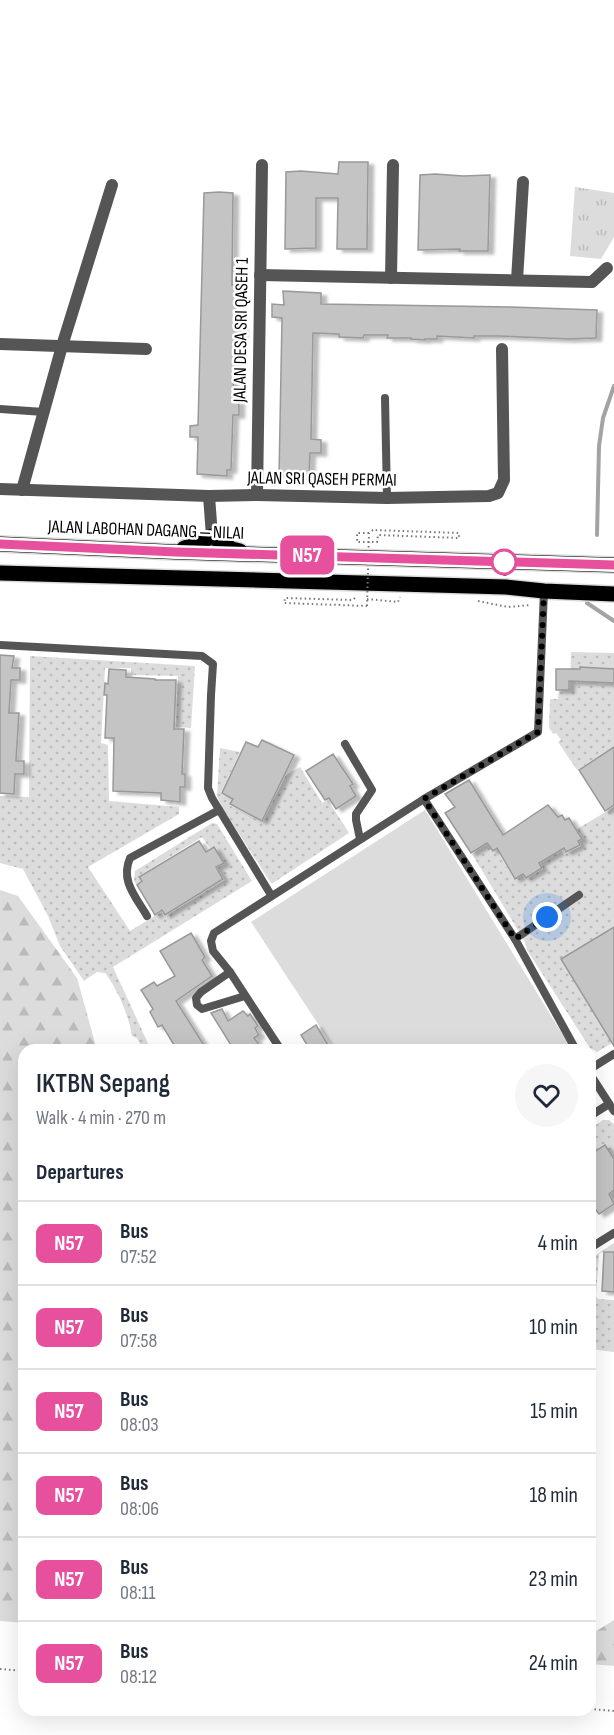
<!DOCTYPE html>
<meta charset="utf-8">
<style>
body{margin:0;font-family:"Sofia Sans Condensed",sans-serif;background:#f6f6f7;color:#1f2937;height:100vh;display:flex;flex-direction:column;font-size:22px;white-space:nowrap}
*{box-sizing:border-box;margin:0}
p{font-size:20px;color:#747a83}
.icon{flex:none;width:33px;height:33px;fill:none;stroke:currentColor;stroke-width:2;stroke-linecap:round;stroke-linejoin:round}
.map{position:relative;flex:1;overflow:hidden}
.sheet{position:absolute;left:18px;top:1044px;width:578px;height:672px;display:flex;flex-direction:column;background:#fff;border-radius:18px;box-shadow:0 6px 24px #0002}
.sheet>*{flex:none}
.badge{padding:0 12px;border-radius:9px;font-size:21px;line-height:39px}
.you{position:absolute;width:30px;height:30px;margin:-15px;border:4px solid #fff;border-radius:50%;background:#1a73e8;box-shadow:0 0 0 9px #1a73e833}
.map>.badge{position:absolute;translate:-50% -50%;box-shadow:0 0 0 3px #fff}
h2{padding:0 18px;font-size:22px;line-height:54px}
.round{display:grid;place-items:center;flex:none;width:63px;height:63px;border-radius:32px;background:#f6f6f7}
.overview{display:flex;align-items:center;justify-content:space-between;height:102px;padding:0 18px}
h1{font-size:28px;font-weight:600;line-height:45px}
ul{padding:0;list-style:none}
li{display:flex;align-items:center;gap:18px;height:84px;padding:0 18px;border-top:2px solid #e0e1e3}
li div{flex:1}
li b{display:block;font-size:22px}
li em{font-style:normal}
li .badge{min-width:66px;font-weight:700;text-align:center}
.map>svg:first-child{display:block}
</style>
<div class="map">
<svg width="614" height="1735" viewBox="0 0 614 1735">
<defs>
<pattern id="grass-dots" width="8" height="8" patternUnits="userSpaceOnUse" patternTransform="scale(1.5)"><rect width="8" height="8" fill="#dcdcdc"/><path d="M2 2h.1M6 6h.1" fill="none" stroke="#bbb" stroke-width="1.8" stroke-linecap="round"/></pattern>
<pattern id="forest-firs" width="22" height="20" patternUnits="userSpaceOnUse" patternTransform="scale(1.5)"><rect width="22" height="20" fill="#dcdcdc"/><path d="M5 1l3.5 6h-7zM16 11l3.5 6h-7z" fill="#bbb"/></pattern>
<pattern id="park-tufts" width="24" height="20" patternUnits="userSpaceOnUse" patternTransform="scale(1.5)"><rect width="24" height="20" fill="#dcdcdc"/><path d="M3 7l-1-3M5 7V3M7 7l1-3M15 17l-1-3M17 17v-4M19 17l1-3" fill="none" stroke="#bbb"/></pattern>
<filter id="shadow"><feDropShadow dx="5.5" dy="3" stdDeviation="1.5" flood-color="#0004"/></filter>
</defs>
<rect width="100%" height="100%" fill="#fff"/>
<g fill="url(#grass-dots)">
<path d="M571,652L614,653V746L577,770L558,742L561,740L556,733L553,734L549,727L550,699H558L559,690H570Z"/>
<path d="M30,656L195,666L191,728L176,727L178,676L131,675V668H105L101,743L108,745L109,801L179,807V814L88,867L130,931L161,912L164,917L225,880L217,868L224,863L214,847L210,848L202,837L139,876L142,881L137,885L134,881L135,871L212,823L217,824L252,881L113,967L151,1050H143L137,1038L132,1036C129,1016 117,988 105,973L97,972L84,981L60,946L48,916L23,869L0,863V796L29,797Z"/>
<path d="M220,748L240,752L221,793L232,799L229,805L262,822L286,775L300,767L322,803L328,800L349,833L273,883H271L223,809L217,796Z"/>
<path d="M614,807V1042L597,1052L590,1048L527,950L525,942L472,854L487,843L493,851L504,844L507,849L499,854L514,879L523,875L525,879L543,869L540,863L561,850L564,855L581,846L579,841L582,839L577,829Z"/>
<path d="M603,1120H609L614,1124V1203L597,1204L590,1208V1129Z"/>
<path d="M614,1243V1252L604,1251L599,1254L596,1296L598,1299L614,1300V1352L590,1349V1259Z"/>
</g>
<g fill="url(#forest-firs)">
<path d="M0,890L18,896L77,978L97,1050H24V1623L0,1621Z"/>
<path d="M614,1620V1666L590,1664V1635Z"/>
</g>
<path fill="url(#park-tufts)" d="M575,187L614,193V237L601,259L570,256Z"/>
<path fill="#dcdcdc" d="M425,810L572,1050H335L251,922Z"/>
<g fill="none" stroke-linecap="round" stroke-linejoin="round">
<g stroke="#a3a3a3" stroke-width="4">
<path d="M597,535L599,446L603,418L614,386"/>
<path d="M587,603L614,621"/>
</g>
</g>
<g fill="#c4c4c4" stroke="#999" stroke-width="1.5" filter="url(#shadow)">
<path d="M339,162H368L367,249H337L338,198H316V248L285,249L286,172L301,171L338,174Z"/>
<path d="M435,174L463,176L490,175L488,251H459L460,249L418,250L420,175Z"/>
<path d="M219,192L233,193L232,285L236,284L235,328L242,327L241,341H235L234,356L233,402L239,401V415H233L231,470H227V476L197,474L198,437H190V426L198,425L204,193Z"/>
<path d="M283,291L321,293V304L511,307L597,310L596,338L569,339L499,336H474V338L437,336V339H425V340L411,339V338H387L388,335H364L363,338L339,337V334L313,333L311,439L321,440V453H310L309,478L279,476L282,318L272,317V304L284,305Z"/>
<path d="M0,655L14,656L12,668H20V680H11L9,713H19L16,761H24V774H15L14,794L0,793Z"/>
<path d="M580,667L614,669V683L569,681V690H556V669H580Z"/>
<path d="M109,669L126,670V677L155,679V680H176L174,729H184L182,774H185V787H180V802L161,800V793L113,791L114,738H105L107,695H104L105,683L108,684Z"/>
<path d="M262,740L294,755L262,821L230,804L233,799L222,793L246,742L258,747Z"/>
<path d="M614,747V805L605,811L579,770Z"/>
<path d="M333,754L353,784L350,786L356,796L336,809L329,798L325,800L306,771Z"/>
<path d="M469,780L503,835L548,805L558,817L562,815L565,820L569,818L582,839L578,841L580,845L566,852L564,848L539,863L542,868L526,878L523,874L515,879L497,848L493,851L487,843L471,853L445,813L455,807L445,794Z"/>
<path d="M199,841L206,852L214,847L224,863L216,867L223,879L165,915L162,910L155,915L137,885L142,881L139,877Z"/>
<path d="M614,927V1046L561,959Z"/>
<path d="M191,933L205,957L202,960L212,976L176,1001L207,1050H177L162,1025L158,1027L150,1012L153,1009L141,990L154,982L157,986L175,976L160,951Z"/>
<path d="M222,1009L228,1021L243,1011L248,1016L250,1014L258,1026L255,1028L259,1035L254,1038L263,1050H234L211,1013Z"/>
<path d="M316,1025L331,1050H310L301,1035Z"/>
<path d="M605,1145L614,1159V1190L609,1194L614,1204L599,1214L593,1206L590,1208V1155Z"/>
<path d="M604,1252H614V1292L602,1291Z"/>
</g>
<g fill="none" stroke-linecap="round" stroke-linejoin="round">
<g stroke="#dbdbdb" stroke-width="18">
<g id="primary">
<path d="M0,544L176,552L614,565"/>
<path d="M184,548L199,543L212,536L232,549L240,551"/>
<path d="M0,573L506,587L544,591L614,594"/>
</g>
</g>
<g stroke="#777" stroke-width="2" stroke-dasharray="1.5 3" stroke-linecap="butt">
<path d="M369,533H357V542H377L378,535L459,538V533L373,530"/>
<path d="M355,598L352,600L285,598L284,603L367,606"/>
<path d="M367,599L398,602L400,597"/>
<path d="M478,601L508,607L531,605"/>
<path d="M0,1669L24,1671"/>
<path d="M590,1709L614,1711"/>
</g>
<g stroke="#555" stroke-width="8">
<path d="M385,398L387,498"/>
<path d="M0,409L44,412"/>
<path d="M0,645L202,656L213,664L211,695L208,788L212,798L271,895"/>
<path d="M345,744L372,790L356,814V820L360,839"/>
<path d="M424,799L515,939L576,1050"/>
<path d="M147,916C136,897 120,881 130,858L219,810"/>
<path d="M515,939L579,895"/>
<path d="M230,972L201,992L196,998L197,1005L202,1009L245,996"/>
<path d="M281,1050L230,972L213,951L211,941L214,933L424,799L538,732L544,591"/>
<path d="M590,1069L614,1054"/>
<path d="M590,1074L614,1111"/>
<path d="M590,1116L609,1104"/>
<path d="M590,1248L614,1233"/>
</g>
<g stroke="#555" stroke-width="12">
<path d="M260,275L592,282L607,268"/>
<path d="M391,278L393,165"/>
<path d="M517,280L523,182"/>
<path d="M0,344L146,349"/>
<path d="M0,489L209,496L257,495L387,498L489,496L498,493L504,480L502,349"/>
<path d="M22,490L62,346L112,185"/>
<path d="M257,495L262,165"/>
<path d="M209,496L212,536"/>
</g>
<use href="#primary" stroke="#000" stroke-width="15"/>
<path stroke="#777" stroke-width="2" stroke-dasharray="1.5 3" stroke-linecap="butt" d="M367,606L369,533L373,530"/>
</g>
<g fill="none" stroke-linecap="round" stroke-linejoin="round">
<g stroke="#fff" stroke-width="14">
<path id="line" d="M0,544L176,552L614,565"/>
</g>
<use href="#line" stroke="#e6509d" stroke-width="9"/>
<path stroke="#000" stroke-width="6" stroke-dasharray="0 10.8" d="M504,562L506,587L544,591L538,732L424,799L515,939L547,917"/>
</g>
<circle fill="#fff" stroke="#e6509d" stroke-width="3" cx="504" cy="562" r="12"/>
<g text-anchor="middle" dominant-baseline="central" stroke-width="5" stroke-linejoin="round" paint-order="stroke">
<g font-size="18" fill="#000" stroke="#fff">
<text transform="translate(241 330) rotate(-89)">JALAN DESA SRI QASEH 1</text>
<text transform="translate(322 479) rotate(1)">JALAN SRI QASEH PERMAI</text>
<text transform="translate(146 530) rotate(2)">JALAN LABOHAN DAGANG ‒ NILAI</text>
</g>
</g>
</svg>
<div class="you" style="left:547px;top:917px"></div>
<b class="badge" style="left:307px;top:555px;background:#e6509d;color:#fff">N57</b>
<section class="sheet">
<div class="overview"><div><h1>IKTBN Sepang</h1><p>Walk · 4 min · 270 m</p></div><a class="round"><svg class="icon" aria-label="heart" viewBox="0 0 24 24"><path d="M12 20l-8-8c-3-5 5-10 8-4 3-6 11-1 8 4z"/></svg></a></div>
<h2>Departures</h2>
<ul>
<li><span class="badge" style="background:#e6509d;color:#fff">N57</span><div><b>Bus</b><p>07:52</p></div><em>4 min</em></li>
<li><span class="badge" style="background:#e6509d;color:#fff">N57</span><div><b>Bus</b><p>07:58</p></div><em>10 min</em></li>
<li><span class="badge" style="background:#e6509d;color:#fff">N57</span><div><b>Bus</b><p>08:03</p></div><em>15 min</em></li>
<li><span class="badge" style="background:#e6509d;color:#fff">N57</span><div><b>Bus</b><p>08:06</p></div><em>18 min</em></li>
<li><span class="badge" style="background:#e6509d;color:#fff">N57</span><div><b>Bus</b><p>08:11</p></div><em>23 min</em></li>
<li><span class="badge" style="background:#e6509d;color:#fff">N57</span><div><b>Bus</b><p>08:12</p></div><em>24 min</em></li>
</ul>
</section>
</div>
